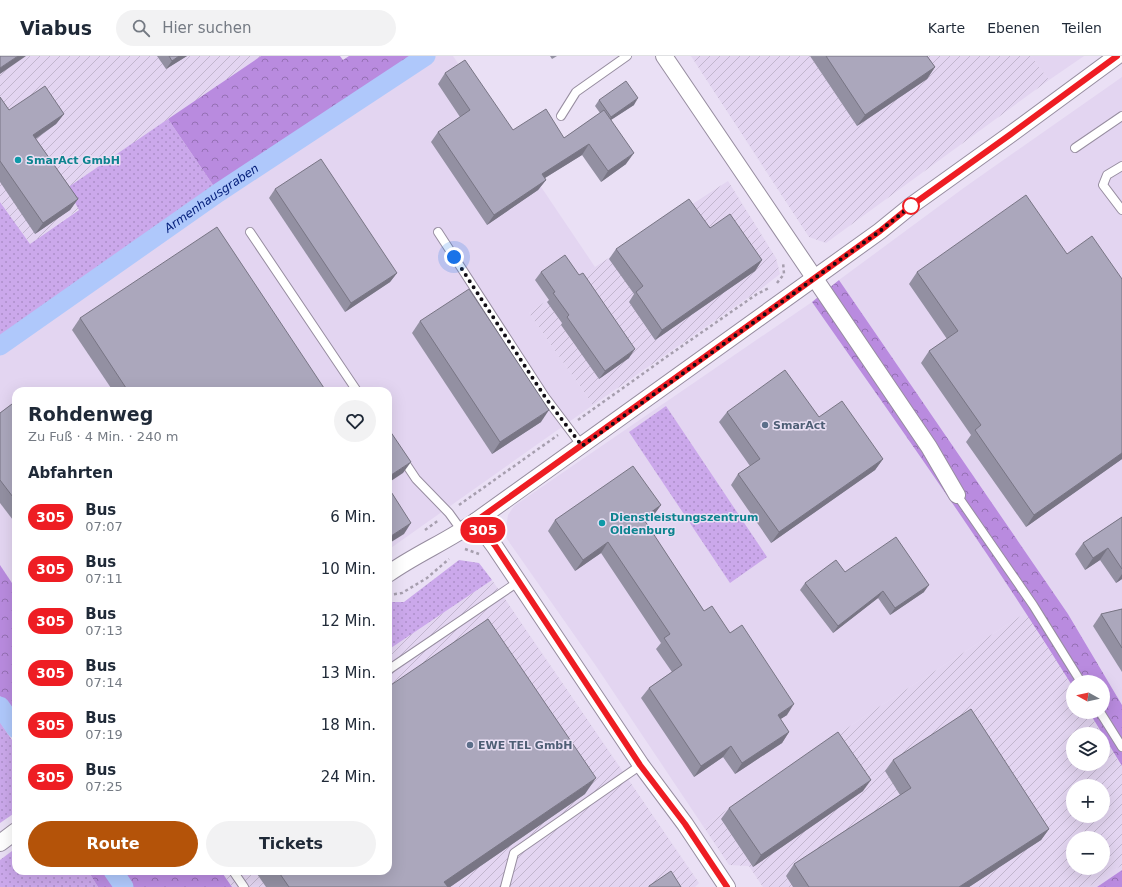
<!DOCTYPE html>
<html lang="de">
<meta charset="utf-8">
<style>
body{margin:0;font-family:"DejaVu Sans",sans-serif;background:#f2f2f3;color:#1f2937;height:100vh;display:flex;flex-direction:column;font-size:15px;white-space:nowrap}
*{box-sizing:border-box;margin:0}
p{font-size:13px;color:#747a83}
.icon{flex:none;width:22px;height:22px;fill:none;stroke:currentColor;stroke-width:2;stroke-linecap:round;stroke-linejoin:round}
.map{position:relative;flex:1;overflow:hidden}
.sheet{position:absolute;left:12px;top:331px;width:380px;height:488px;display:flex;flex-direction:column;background:#fff;border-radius:12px;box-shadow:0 4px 16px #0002}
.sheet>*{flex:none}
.badge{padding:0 8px;border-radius:13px;font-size:14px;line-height:26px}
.needle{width:26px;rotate:278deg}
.controls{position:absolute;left:1066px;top:619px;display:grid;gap:8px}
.controls a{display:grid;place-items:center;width:44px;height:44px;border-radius:50%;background:#fff;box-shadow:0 4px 16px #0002;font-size:20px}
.you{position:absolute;width:20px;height:20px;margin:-10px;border:3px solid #fff;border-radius:50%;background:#1a73e8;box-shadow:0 0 0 6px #1a73e833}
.map>.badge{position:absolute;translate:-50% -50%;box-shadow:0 0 0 2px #fff}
h2{padding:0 16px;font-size:15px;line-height:36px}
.round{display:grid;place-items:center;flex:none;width:42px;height:42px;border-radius:21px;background:#f2f2f3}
.head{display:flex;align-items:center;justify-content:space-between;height:68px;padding:0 16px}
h1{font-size:19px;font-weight:700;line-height:30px}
.primary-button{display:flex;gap:8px;margin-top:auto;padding:8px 16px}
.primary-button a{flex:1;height:46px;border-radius:24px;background:#b45309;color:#fff;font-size:16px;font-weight:700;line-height:46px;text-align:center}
.primary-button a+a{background:#f2f2f3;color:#1f2937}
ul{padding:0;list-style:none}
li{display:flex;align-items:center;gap:12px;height:52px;padding:0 16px}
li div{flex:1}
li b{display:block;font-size:15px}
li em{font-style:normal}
li .badge{min-width:44px;font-weight:700;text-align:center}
header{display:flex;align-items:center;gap:24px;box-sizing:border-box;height:56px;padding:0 20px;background:#fff;border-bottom:1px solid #e0e1e3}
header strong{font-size:19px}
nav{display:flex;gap:22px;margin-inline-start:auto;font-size:14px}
.search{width:280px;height:36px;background:#f2f2f3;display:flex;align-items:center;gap:10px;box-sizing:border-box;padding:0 14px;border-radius:22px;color:#747a83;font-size:15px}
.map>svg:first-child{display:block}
</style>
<header>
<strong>Viabus</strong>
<div class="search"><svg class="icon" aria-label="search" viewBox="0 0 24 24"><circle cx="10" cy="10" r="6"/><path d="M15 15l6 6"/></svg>Hier suchen</div>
<nav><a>Karte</a><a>Ebenen</a><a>Teilen</a></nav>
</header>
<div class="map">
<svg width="1122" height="831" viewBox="0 0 1122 831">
<defs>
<pattern id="industrial-furrows" width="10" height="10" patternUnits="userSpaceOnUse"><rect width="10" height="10" fill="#e3d5f1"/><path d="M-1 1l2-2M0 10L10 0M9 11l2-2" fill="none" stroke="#c2b6ce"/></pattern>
<pattern id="grass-dots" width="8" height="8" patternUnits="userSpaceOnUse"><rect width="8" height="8" fill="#cba8eb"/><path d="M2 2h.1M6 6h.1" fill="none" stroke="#ad8fc9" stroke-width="1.8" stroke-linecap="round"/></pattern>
<pattern id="forest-crowns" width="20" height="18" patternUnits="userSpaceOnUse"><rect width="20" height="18" fill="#b98bdf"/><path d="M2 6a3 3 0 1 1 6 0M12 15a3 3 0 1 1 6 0" fill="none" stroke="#9570b4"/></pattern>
</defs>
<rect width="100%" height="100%" fill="#eae0f5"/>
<g fill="#e3d5f1">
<path d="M432,0H453L595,211L529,257L593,349L388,494V335H16V533L0,509V294L224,140Z"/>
<path d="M1031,0H1084L1049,24Z"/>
<path d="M1122,21V649L1068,558L839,224L965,131Z"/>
<path d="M812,246L924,404L1027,556L871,656L703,770L596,610L507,483L506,472L508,459L514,450Z"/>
<path d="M1122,809V814L1097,831H1088Z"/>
</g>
<g fill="url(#industrial-furrows)" fill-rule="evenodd">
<path d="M0,0H261L67,132L79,153L30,188L0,146Z"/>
<path d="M691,0H1031L1049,24L826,187L809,181Z"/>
<path d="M728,125L776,202L780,218L762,232L593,349L529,257L595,211Z"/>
<path d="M492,524L699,827L695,831H232L221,815H388V594Z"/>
<path d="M1027,556L1073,631V656H1089L1102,678H1073V708H1103V679L1122,710V809L1088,831H763L749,810L729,809L703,770L871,656ZM1073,730H1103V760H1073ZM1073,782H1103V812H1073Z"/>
</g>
<g fill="url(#grass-dots)">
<path d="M168,63L215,132L0,283V146L30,188L79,154L67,132Z"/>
<path d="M666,350L767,501L730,527L629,376Z"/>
<path d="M459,504L479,507L492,524L388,594V546H404Z"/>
<path d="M0,666L16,690V756L0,767Z"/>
<path d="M16,792V815H88L98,831H0V804Z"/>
</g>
<g fill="url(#forest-crowns)">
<path d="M261,0H340L343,4L349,0H413L215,132L168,63Z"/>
<path d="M839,224L1068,558L1122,649V710L1089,656H1103V626H1073V631C991,499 901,373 812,246Z"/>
<path d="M0,509L16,533V664L0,640Z"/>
<path d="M1122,814V831H1097Z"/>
<path d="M88,815H221L232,831H98Z"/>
</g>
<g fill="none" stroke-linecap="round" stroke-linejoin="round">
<g stroke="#afc8fb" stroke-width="19">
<path id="s1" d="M0,290L218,137L426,0"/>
<path d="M0,650L16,673"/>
<path d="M113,815L124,831"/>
</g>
<g stroke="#978da0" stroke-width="10">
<g id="service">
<path d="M561,60L576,36L627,0"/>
<path d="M1075,92L1122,60"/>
<path d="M1122,110L1107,119L1103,129L1122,154"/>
<path d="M250,176L357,335"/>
<path d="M438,176L545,341L582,390"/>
<path d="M402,402L416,423L449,457L462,475"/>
<path d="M957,439L1033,549L1081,626"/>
<path d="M388,614L518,526"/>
<path d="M1100,656L1122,691"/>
<path d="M233,815L244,831"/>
<path d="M505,831L514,797L641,709"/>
</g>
</g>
<g stroke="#978da0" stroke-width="18">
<g id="minor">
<path d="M664,0L929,391L957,439"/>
<path d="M476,465L495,491L641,709L685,768L727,831"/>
<path d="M388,518C416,498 448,485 476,465L880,175L912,149L1011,78L1117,0"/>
<path d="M0,787L16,775"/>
</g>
</g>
<g stroke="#a69eae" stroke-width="2.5" stroke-dasharray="3 3" stroke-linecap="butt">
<path d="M777,227L784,218L783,206"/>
<path d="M578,364L672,297L757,238L769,232"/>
<path d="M459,449L558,379"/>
<path d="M425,474L439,464"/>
<path d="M465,493L479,498"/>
<path d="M388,539L402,537L427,522L449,503"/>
</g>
<use href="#service" stroke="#fff" stroke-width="8"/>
<use href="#minor" stroke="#fff" stroke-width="16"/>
</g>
<g fill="#9390a2">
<path d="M157,0H187L166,13Z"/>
<path d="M550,0H557L552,3Z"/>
<path d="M810,0H927L935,11L927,23L857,70Z"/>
<path d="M445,17L513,74L564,82L600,57L595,50L599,44L634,49L611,64L626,108L601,126L582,99L545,122L546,124L538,134L487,169L431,86L438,76L460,61L438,28Z"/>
<path d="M0,41L9,54L64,58L56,68L36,83L78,143L70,154L35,178L0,126Z"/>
<path d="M275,133L397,217L390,226L345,256L269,142Z"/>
<path d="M710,172L762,204L755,215L655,284L629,246L634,238L609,203L616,193Z"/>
<path d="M1067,198L1122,223V403L1026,471L966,386L971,379L921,307L929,295L947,283L909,228L917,216Z"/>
<path d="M541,216L629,302L599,323L561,269L562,267L547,246L549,244L535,224Z"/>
<path d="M80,262L326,335H113L72,274Z"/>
<path d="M420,265L541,366L492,398L412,277Z"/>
<path d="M16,345V468L0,447V357Z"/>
<path d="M727,356L819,361L883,403L875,414L771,487L731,429L738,418L750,410L719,366Z"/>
<path d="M661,449L653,460L645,466L704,555L730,577L787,659L780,663L789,676L782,687L735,718L723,701L694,721L641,642L649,632L672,616L656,593L661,587L601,497L575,515L548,475L555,464Z"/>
<path d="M1122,461V523L1116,527L1100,504L1085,514L1075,498L1083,487Z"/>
<path d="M845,516L924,536L890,559L878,542L833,577L800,534L805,527Z"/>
<path d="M1122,553V616L1093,570L1101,558Z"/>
<path d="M893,704L1049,773L1041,784L969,831H793L786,820L794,808L900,739L885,715Z"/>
<path d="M863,735L753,811L721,763L729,752Z"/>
<path d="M585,738L450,831H266L255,815H388Z"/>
</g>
<g fill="#787584">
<path d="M18,0H26L0,18V12Z"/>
<path d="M179,0H187L166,13L172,5Z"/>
<path d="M935,11L927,23L857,70L865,59Z"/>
<path d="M638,42L634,49L606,67L611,61Z"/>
<path d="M64,58L56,68L26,89L33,79Z"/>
<path d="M589,88L582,99L535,128L542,118Z"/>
<path d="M634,97L626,108L601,126L608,115Z"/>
<path d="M546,124L538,134L487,169L494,159Z"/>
<path d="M78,143L70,154L35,178L43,167Z"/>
<path d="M762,204L755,215L655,284L662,274Z"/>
<path d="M397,217L390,226L345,256L351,247Z"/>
<path d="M635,293L629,302L599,323L605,315Z"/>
<path d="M549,354L541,366L492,398L500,386Z"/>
<path d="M1122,397V403L1026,471L1034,459Z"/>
<path d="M883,403L875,414L771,487L779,476Z"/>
<path d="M411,406L403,417L388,427V421Z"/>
<path d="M661,449L653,460L635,473L643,462Z"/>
<path d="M411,467L404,478L388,488V482Z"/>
<path d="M608,486L601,497L575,515L583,504Z"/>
<path d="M1108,492L1100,504L1085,514L1093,502Z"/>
<path d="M1122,518V523L1116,527Z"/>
<path d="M929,529L924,536L890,559L895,552Z"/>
<path d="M883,535L878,542L833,577L838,570Z"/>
<path d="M794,648L787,659L770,670L778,659Z"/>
<path d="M789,676L782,687L735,718L742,707Z"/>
<path d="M731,690L723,701L694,721L701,710Z"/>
<path d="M596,722L585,738L450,831H441L444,826Z"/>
<path d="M871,724L863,735L753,811L761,799Z"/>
<path d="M1049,773L1041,784L969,831H959Z"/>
</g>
<g fill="#aba7bc" stroke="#787584">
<path d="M0,0H18L0,12Z"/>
<path d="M169,0H179L172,5Z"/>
<path d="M826,0H927L935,11L865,59Z"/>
<path d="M465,4L513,74L546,53L564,82L604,54L634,97L608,115L589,88L542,118L546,124L494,159L438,76L470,54L445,17Z"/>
<path d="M626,25L638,42L611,61L599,44Z"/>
<path d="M45,30L64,58L33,79L78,143L43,167L0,105V41L9,54Z"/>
<path d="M321,103L397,217L351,247L275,133Z"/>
<path d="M1026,139L1067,198L1092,180L1122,223V397L1034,459L975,374L981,369L929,295L958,275L917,216Z"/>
<path d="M689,143L710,172L730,158L762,204L662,274L636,236L643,230L616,193Z"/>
<path d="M217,171L326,335H128L80,262Z"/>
<path d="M565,199L579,219L583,217L635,293L605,315L567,261L569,259L553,237L555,236L541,216Z"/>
<path d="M469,233L549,354L500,386L420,265Z"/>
<path d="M785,314L819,361L842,345L883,403L779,476L738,418L760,403L727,356Z"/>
<path d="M16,345V445L0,424V357Z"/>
<path d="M388,372L411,406L388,421Z"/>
<path d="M633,410L661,449L643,462L704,555L712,550L730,577L742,569L794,648L778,659L789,676L742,707L731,690L701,710L649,632L682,609L664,582L670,578L608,486L583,504L555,464Z"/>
<path d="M388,431L411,467L388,482Z"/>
<path d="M1122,461V513L1108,492L1093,502L1083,487Z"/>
<path d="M896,481L929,529L895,552L883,535L838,570L805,527L836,504L845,516Z"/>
<path d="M1122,553V592L1101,558Z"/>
<path d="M488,563L596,722L444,826L448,831H289L278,815H388V631Z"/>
<path d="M971,653L1049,773L959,831H809L794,808L911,732L893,704Z"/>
<path d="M838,676L871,724L761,799L729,752Z"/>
<path d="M671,815L681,831H649V830Z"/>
</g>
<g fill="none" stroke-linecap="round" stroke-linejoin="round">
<g stroke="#fff" stroke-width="9">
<path id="line" d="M727,831L685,768L640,709L496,491L476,465L880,175L912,149L1011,78L1117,0"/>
</g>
<use href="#line" stroke="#ee1d23" stroke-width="6"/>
<path stroke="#110d14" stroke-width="4" stroke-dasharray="0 7.2" d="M454,201L545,341L582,390L880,175L912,149L911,150"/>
</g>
<g fill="#0f9aa8" stroke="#eae0f5" stroke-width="1.5">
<circle cx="18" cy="104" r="4"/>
<circle cx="602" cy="467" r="4"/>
</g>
<circle fill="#fff" stroke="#ee1d23" stroke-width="2" cx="911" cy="150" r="8"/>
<g fill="#5c6f8a" stroke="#eae0f5" stroke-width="1.5">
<circle cx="765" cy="369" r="4"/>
<circle cx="470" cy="689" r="4"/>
</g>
<g text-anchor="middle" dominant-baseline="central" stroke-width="3" stroke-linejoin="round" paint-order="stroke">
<g font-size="11" font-weight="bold" fill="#0d838f" stroke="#eae0f5" text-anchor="start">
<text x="26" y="104">SmarAct GmbH</text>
<text x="610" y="461">Dienstleistungszentrum<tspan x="610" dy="13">Oldenburg</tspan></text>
</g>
<g font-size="11" font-weight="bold" fill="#4e5e75" stroke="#eae0f5" text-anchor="start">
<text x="773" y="369">SmarAct</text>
<text x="478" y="689">EWE TEL GmbH</text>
</g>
<g font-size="12" font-style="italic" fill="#011b78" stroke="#eae0f5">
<text stroke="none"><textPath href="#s1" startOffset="258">Armenhausgraben</textPath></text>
</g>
</g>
</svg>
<div class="controls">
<a><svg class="needle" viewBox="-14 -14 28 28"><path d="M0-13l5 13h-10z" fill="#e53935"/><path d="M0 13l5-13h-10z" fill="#747a83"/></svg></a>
<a><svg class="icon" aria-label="layers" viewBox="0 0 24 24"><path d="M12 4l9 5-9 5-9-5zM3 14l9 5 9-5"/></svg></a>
<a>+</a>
<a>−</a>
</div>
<div class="you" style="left:454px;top:201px"></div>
<b class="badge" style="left:483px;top:474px;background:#ee1d23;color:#fff">305</b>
<section class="sheet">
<div class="head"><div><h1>Rohdenweg</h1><p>Zu Fuß · 4 Min. · 240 m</p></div><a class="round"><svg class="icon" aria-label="heart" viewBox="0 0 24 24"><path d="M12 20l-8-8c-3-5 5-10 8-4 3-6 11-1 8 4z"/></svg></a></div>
<h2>Abfahrten</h2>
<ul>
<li><span class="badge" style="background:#ee1d23;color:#fff">305</span><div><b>Bus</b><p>07:07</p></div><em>6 Min.</em></li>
<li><span class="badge" style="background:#ee1d23;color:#fff">305</span><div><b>Bus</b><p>07:11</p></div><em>10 Min.</em></li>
<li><span class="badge" style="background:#ee1d23;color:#fff">305</span><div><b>Bus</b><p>07:13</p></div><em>12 Min.</em></li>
<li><span class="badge" style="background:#ee1d23;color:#fff">305</span><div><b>Bus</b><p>07:14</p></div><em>13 Min.</em></li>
<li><span class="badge" style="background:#ee1d23;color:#fff">305</span><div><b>Bus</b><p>07:19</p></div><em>18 Min.</em></li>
<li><span class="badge" style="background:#ee1d23;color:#fff">305</span><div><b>Bus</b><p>07:25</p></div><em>24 Min.</em></li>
</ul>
<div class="primary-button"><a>Route</a><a>Tickets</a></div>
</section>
</div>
